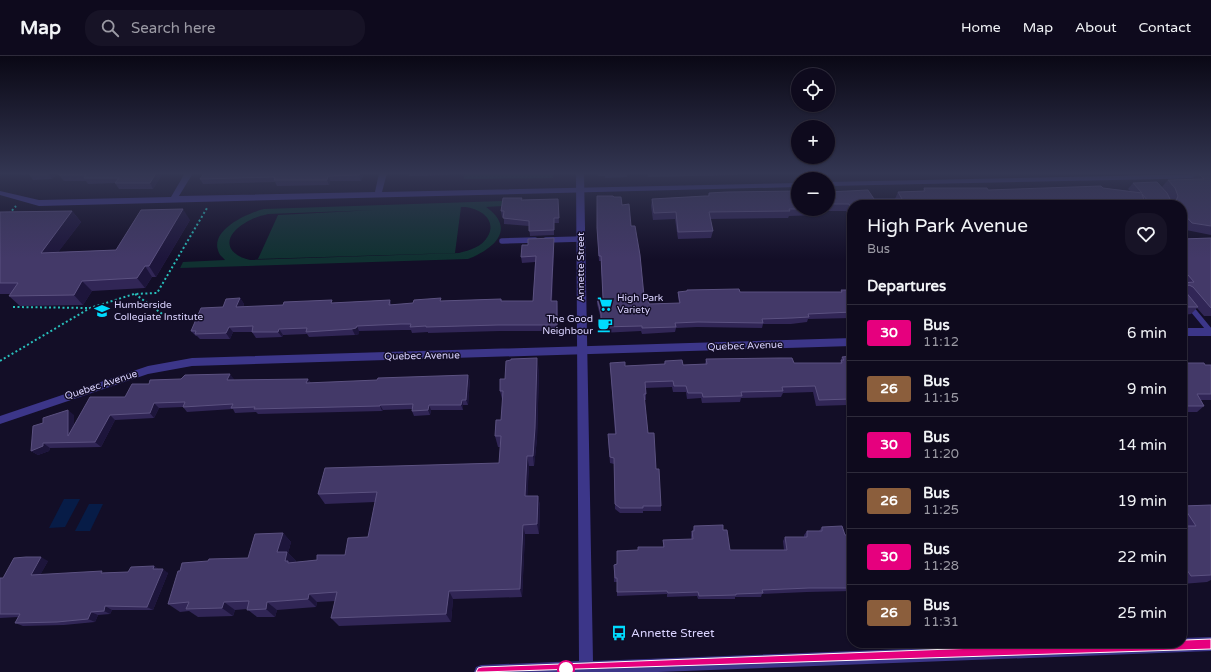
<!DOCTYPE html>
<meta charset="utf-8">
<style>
body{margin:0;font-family:"Varela Round",sans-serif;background:#171326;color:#f1f3f6;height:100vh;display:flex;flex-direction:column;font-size:15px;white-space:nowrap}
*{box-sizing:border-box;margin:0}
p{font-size:13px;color:#9b9aa4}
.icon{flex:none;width:22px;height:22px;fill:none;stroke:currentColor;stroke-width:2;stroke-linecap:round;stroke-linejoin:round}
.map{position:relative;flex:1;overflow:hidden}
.drawer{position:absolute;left:847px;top:144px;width:340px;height:448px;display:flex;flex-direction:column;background:#0e0a1d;border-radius:16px;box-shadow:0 1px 3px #0004,0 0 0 1px #2e2b3b}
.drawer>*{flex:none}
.badge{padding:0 8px;border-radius:3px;font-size:14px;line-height:26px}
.tools{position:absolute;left:791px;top:12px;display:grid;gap:8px}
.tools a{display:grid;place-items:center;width:44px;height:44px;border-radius:50%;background:#0e0a1d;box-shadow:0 1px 3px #0004,0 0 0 1px #2e2b3b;font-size:20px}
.map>.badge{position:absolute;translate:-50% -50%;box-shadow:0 0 0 2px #fff}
h2{padding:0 20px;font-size:15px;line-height:36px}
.round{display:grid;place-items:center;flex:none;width:42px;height:42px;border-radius:16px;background:#171326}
.headline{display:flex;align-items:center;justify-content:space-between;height:68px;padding:0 20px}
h1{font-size:19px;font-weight:600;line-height:30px}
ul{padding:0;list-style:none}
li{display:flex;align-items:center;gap:12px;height:56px;padding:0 20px;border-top:1px solid #2e2b3b}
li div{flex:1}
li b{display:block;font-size:15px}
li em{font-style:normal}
li .badge{min-width:44px;font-weight:700;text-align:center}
header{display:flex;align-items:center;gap:24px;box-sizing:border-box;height:56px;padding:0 20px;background:#0e0a1d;border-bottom:1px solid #2e2b3b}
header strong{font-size:19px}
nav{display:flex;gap:22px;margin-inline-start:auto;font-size:14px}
.search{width:280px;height:36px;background:#171326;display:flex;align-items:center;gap:10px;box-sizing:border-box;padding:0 14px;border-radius:16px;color:#9b9aa4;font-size:15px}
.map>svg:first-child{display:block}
</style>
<header>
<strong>Map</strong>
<div class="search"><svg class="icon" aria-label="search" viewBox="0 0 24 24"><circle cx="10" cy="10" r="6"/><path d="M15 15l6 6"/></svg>Search here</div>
<nav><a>Home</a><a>Map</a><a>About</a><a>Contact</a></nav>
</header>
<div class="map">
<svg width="1211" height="616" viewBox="0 0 1211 616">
<rect width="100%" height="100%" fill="#130e27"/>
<g fill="#103131" fill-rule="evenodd">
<path d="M465,117H553V122L464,123Z"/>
<path d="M502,145V150L486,151C517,173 494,193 468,203L180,212L183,206L225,204C224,202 220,200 219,197C208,174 248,157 264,153ZM461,151C476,150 498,162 488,180C482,191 470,194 459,197L250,204C224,198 223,180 245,167C252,162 260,160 268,158L375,154L278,159L258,203L455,197Z"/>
</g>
<g fill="#071c47">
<path d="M64,443H80L65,471L49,472Z"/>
<path d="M89,448H103L90,475H75Z"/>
</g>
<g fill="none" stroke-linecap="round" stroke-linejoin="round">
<g stroke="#28bfbb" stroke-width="2" stroke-dasharray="2 2.5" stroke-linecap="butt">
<path d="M9,158L16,150"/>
<path d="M135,238L165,260"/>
<path d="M13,251L90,252"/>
<path d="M0,305L90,252L134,238L157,237L207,152"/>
</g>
<g stroke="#3c3689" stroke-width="5.5">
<path d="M546,184L581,183"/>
<path d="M502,185L535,184"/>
<path d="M1182,241L1211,276"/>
</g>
<g fill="#3c3689" fill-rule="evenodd">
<path d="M185,117H193L179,140L375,136L379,117H387L382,136L798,127V131L39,150L0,139V135L39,144L171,141Z"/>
<path d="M1211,118V122L828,130V126Z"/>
<rect x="1182" y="272" width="29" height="8"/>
<path d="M852,282V290L192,310L148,318L0,368V360L148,310L192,302Z"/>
</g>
<path fill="#3c3689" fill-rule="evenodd" d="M576,117H584L593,605L1062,587H1182V582L1211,581V595L658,616H474L476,611L481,609L579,605Z"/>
</g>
<g fill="#312656">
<path d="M15,117H163L153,133H119L115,127L88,128L86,125H64L57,117L52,123L33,124L29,118L23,119Z"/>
<path d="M204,117H364L361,125H330L329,129L277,130L275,126L203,128L200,123Z"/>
<path d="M408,117H449V119L409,120Z"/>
<path d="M598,117H627V121L605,122V120H598Z"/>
<path d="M647,117H767L738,118L737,119L648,121Z"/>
<path d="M1197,117H1211V179L1186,174L1182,170V149H1168L1171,145L1168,149H852V162H850L846,155H819L817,159L789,160L788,162L710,163L713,175L711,182L678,183L675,163L653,164L651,150L652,143L708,140L709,137L798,153H828V136L874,143H895L898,136L923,135L924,132L988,134L1103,132L1130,135L1128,133L1133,127L1162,131L1168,124L1192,123Z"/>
<path d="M597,140L614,141L622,149L631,170L644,240L649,248L679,247L678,241V236H687V234L740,236H841V234H852V262L808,263L807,266L791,268H763L762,272L697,271L676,272L675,276L642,278L641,275L601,277V263L597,248V242H603L601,205H599L597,177Z"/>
<path d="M558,143L559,167H554V179L530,180L529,170L504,168V161H502L501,155L522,144Z"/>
<path d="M72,155L81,166L58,196L116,194L190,164L156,221H152L145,232L92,235L83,249L20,250L9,240L11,238H0V156Z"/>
<path d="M554,182V188L552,245L558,251L557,275H500L428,277V276L412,277L411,274H403L359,275V278L355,279L309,281L307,278L283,279L282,281L256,282L252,276H233L230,283H200L197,280H196L191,275L223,251L240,242L244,248L243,251L333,247L390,244L391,249L442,245L501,243L502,245H533L535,206L522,207L521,201L528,189Z"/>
<path d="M1211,182V260H1204L1197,252L1191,258L1182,259V183Z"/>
<path d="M852,300V335L848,336L851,343L848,349L816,350L813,336L783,337L781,341L741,342L740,346L702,347L701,342L687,343L686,336H673L672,331L645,332L646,338V344H644L648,377L656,413L661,450V455H643V457H620L615,453L614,408L610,407L608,384V378H615L610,307L625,310L664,308L665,305L683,309L705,308L706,303L794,307H840L842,301Z"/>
<path d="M1182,307L1205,309H1211V344H1201L1204,350L1197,356H1182Z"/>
<path d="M539,314L537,383L534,410H529L527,440H538L540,450L539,478H525L522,541L453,543L451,566L339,570L331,562L335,545L317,546L316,551L277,554L275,561H257L247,553L235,554L233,560L198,561L189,555L180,556L168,548L180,515L248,502L283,477L291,486L288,497L296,505V506L317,504L345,499L368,481L375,446L325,448L318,438L499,407L500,391H498L495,380L501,364L503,347L500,335L505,323Z"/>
<path d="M234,323L233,324L308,323L311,327L470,324L468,349H463V354H431L430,359L414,360L412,355V353L383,354L382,355L258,358L256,356L235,357L233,353L187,356L183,351L159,352L154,362L115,364L101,391L50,392L49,395L38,399L31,395L74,359V369L149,328Z"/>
<path d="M1211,449V524L1207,526L1182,528V450H1183Z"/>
<path d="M694,470L723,474L730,494H784L783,485L785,481H804V479L807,475H819L822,471L845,479H852V535L807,536L762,538L761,541H735V543H698L697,540L667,541V538L617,540V526H614V509L617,508L638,494L663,491V484L691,483V479L692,475H693Z"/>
<path d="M48,505L40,519L128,516L154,510L158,513L168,517L153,554H112L110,558L98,559L95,566L64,569L23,570L15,567L18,561L0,562V522H3Z"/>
</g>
<g fill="#1d153b">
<path d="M49,117H57L52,123L48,118Z"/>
<path d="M156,117H163L153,133L150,127Z"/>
<path d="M360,117H364L361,125L359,119Z"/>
<path d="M328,120L330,125L329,129L327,124Z"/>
<path d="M183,153L190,164L156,221L149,210Z"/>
<path d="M72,155L81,166L50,207L41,197Z"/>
<path d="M554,182V188L552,251L551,245Z"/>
<path d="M145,210L152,221L145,232L137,222Z"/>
<path d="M82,225L92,235L83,249L74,239Z"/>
<path d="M240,242L244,248L240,257L236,251Z"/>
<path d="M557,245L558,251L557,275Z"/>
<path d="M357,270L359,275V278L355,279L352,273Z"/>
<path d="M229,271L233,276L230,283L226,277Z"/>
<path d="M279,273L283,279L282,281L278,276Z"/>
<path d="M537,302L539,314L537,383L534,410L533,400Z"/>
<path d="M230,318L234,323L231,329L227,324Z"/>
<path d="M468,319L470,324L468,349L466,344Z"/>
<path d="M308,323L311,328L306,327Z"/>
<path d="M462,344L463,349V354L461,349Z"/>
<path d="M154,347L159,352L154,362L150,357Z"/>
<path d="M380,349L383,354L382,355L380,350Z"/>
<path d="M429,349L431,354L430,359L428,354Z"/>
<path d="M68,354L74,359V384L68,380Z"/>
<path d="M110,359L115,364L101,391L95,386Z"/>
<path d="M43,387L50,392L49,395L38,399L31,395Z"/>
<path d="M527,400L529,410L527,450L525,440Z"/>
<path d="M538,440L540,450L539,478L537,468Z"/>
<path d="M523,469L525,478L522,541L520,533Z"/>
<path d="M283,477L291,486L288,497L296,505L294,513L277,496Z"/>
<path d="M41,501L48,505L38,523L31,519Z"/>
<path d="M154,510L160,514L153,513Z"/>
<path d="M163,513L168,517L153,554L147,551Z"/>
<path d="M449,535L453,543L451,566L446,558Z"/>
<path d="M309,538L317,546L316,551L308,543Z"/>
<path d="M224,546L235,554L233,560L222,552Z"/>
<path d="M267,546L277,554L275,561L266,553Z"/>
<path d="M105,550L112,554L110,558L104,555Z"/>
<path d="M91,556L98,559L95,566L88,563Z"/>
</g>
<g fill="#433968" stroke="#5b5180">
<path d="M30,117H49L48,118H29Z"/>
<path d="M57,117H156L150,127H115L119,122H84L86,119H59Z"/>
<path d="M204,117H360L359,119L328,120L327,124H274L275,122H274V121L200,123Z"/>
<path d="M1198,117H1211V170L1192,167L1182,156V149H1176L1172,145H1176L1178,140L1175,132L1168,124L1204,123Z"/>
<path d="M1157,126L1167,137L1171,145H1148L1142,138L1146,149H1118L1117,146H1070L1072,149H852V155L849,148H828V136L868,134L874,143H902L898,136L925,135L924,132H987L988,134L1101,130L1103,132L1142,137L1133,127Z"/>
<path d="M798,135V153H789L790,155L709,156L713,175L678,176L676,156L654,157L652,143L705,140H709V137L727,136Z"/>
<path d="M597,140H613L614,141H621L622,149L629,148L631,170H635L640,199L644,240H648L649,248L680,247L678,236L687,235V234L739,233L740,236H842L841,234H852V256L808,258L809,261L792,262L762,263L763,267L698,266L675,267L676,271L642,272V270L601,271V258L597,242H603L601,200H599L597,172Z"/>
<path d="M503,142H522L521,144L558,143L559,162H554V174L529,175V165L503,162L504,155H501Z"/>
<path d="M183,153L149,210H145L137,222L82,225L74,239L9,240L18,227H0V156L72,155L41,197L116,194L141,154Z"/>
<path d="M554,182L551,245H557V269H498L426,271V270L410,271L411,268H401L357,270L356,272L352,273L306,276L307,272L279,273L278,276H252L253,270L229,271L226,277L195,278L196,275H191L201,252L223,251L226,243L240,242L236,251L283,249L284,246L332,244L331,247L390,244L389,249L413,247L414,244L441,242L440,245L501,243V245H533L536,200L521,201L522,189H528V183Z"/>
<path d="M1211,182V252L1193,231L1189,229L1186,231L1185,235L1198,251H1182V227L1194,226L1182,212V183Z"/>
<path d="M852,300V330H847L851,343L819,344L815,330L782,331L783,335L741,336L742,340L703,341L702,337H688L686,330H674L673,325L645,326L646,338H644L648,377H654L656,413H659L661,450H643V452H620L615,448L614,402L610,401L608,378H616L610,307L625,306V310L665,308V305L682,304L683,309L707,308L706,303L779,302H792L794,307H842L841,304H844L842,301Z"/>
<path d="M537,302L535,372L533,400H527L525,440H538L537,468L523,469L520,533L449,535L446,558L331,562L337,536L309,538L308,543L267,546L266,553L247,554L249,545L224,546L222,552L186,553L189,546L168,548L178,515H180L182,507L208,505L209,503L248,502L255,478L283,477L277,496H287L285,505H288V507L317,504V499H345L348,482L368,481L377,436L318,438L325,412L499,407L501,380H495L496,364H501L503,335H500V323H505L506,305L511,304V303Z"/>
<path d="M1182,307H1204L1205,309H1211V338H1197L1204,350H1185L1184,348H1182Z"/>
<path d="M230,318L227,324L308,323L306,327L377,324L378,322L468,319L466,344H462L461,349H429L428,354L412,355L413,348L380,349V350L254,353L255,351L231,352L233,348L183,351L185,346L154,347L150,357L110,359L95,386L43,387V390L31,395L33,370L43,367V362L68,354V380L90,341H125L132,328H149L150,324L181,323L185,319Z"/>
<path d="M1211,449V519L1191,520L1187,514H1182V470H1196L1183,450Z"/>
<path d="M723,469V474H727L730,494H787L785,481H807V475H822V471L842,470L845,479H852V532H809L762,534L763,537L736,538V539L699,540L698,536L668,537L667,535L617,536V522H615L614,509L617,508V495L638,494V491H664L663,484L693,483L692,475H694V470Z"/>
<path d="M26,501H41L31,519L102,515L101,517L128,516L131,511L154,510L153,513H163L147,551L105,550L104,555L91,556L88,563L57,566L15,567L20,558H0V522H3L14,502Z"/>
</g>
<linearGradient id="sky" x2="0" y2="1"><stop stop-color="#0a0815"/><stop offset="0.58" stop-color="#333652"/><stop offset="1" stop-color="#333652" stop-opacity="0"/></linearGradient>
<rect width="1211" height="203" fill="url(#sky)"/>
<path fill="#e6007e" stroke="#fff" d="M1211,583V593L482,616H476L478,612L482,611Z"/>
<defs>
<g id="supermarket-bare" transform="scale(1.2)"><path d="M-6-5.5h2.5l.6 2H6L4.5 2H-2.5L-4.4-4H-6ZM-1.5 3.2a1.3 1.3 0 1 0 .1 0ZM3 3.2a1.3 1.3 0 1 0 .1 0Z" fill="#00dbfe" stroke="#130e27" stroke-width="2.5" paint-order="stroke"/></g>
<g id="school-bare" transform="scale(1.2)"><path d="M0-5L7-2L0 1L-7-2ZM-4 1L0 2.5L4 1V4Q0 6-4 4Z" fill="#00dbfe" stroke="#130e27" stroke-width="2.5" paint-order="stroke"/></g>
<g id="cafe-bare" transform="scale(1.2)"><path d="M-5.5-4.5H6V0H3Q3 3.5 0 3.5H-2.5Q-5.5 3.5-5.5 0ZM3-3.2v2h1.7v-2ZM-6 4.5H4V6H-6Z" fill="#00dbfe" stroke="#130e27" stroke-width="2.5" paint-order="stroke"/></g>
<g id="bus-bare" transform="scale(1.2)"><path d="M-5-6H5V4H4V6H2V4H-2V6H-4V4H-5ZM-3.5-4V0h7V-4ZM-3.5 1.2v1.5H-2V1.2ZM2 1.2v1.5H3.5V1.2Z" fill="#00dbfe" stroke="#130e27" stroke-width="2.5" paint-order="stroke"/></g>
</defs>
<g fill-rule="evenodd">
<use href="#supermarket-bare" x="605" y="248"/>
<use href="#school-bare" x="102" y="255"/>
<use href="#cafe-bare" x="605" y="269"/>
<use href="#bus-bare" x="619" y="577"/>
</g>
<circle fill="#fff" stroke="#e6007e" stroke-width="2" cx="566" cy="613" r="8"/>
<g text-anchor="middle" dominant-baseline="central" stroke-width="3" stroke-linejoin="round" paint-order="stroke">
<g font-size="10" fill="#dad3ff" stroke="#130e27">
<text transform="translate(581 211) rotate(-90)">Annette Street</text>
<text transform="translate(745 290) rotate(-2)">Quebec Avenue</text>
<text transform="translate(422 300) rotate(-1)">Quebec Avenue</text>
<text transform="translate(101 329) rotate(-18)">Quebec Avenue</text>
</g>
<g font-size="10" fill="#dad3ff" stroke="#130e27" text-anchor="start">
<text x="617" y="242">High Park<tspan x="617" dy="12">Variety</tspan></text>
<text x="114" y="249">Humberside<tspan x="114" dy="12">Collegiate Institute</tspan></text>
<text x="593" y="263" text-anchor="end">The Good<tspan x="593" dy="12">Neighbour</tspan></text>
</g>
<g font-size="12" fill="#dad3ff" stroke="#130e27" text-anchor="start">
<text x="631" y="577">Annette Street</text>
</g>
</g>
</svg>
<div class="tools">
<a><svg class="icon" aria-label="locate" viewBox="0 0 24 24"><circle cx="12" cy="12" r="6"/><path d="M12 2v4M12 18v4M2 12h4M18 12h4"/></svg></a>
<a>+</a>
<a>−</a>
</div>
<section class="drawer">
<div class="headline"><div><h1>High Park Avenue</h1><p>Bus</p></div><a class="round"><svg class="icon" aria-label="heart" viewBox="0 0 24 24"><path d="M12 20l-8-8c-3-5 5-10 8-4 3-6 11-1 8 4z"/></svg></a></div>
<h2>Departures</h2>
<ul>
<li><span class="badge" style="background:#e6007e;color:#fff">30</span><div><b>Bus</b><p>11:12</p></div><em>6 min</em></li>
<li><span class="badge" style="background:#8b5e3c;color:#fff">26</span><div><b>Bus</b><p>11:15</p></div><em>9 min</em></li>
<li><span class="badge" style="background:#e6007e;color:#fff">30</span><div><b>Bus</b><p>11:20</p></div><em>14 min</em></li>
<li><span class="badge" style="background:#8b5e3c;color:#fff">26</span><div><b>Bus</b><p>11:25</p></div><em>19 min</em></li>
<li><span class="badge" style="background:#e6007e;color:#fff">30</span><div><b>Bus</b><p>11:28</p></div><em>22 min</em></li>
<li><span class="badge" style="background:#8b5e3c;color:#fff">26</span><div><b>Bus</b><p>11:31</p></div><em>25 min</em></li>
</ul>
</section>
</div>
